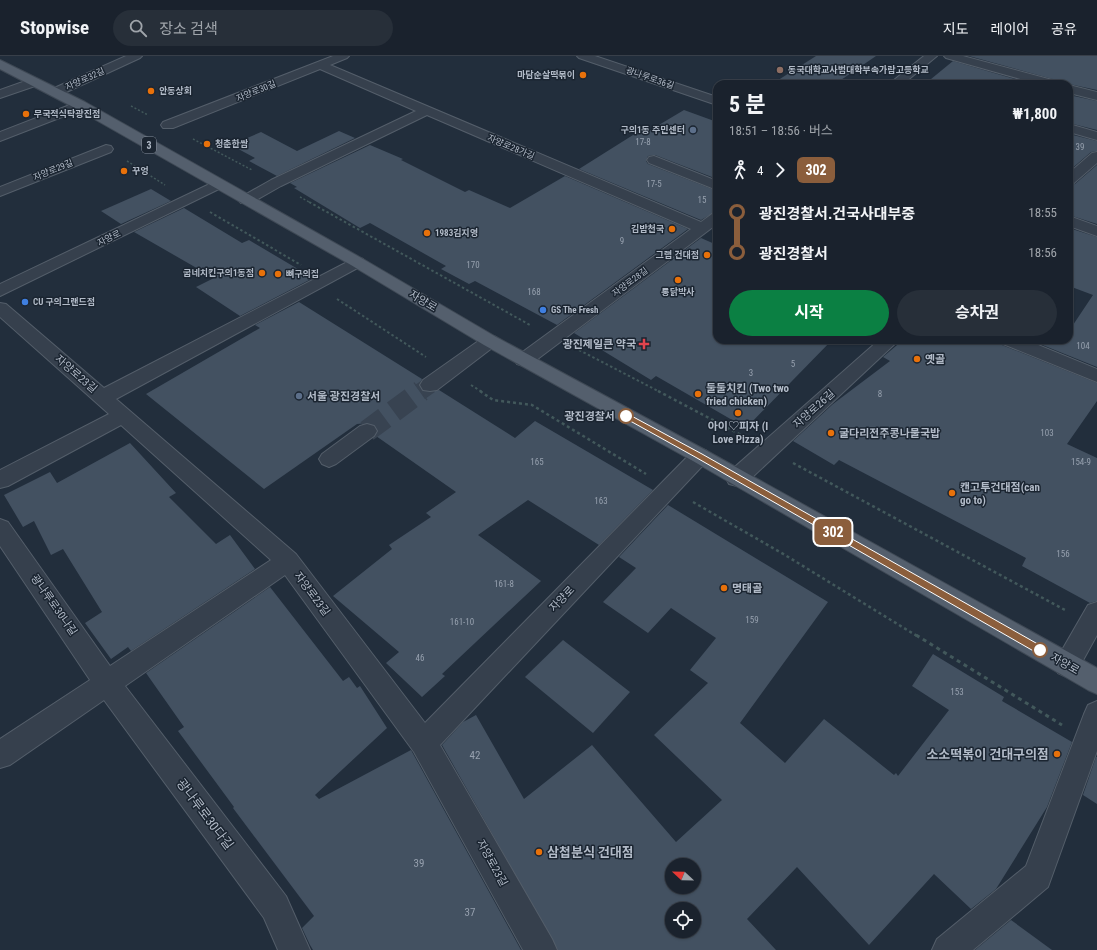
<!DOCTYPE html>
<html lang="ko">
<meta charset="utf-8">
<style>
body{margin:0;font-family:"Roboto Condensed","Noto Sans KR",sans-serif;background:#272f39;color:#f1f3f6;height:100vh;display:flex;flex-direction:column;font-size:15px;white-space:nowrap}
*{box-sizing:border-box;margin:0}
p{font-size:13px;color:#9fa4aa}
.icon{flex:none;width:22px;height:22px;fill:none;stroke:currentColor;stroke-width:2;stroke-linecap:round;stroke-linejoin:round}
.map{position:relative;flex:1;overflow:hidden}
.details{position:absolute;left:713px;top:24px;width:360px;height:264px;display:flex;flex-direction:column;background:#1a222d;border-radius:12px;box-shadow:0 1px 3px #0004,0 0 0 1px #383f49}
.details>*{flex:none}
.badge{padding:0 8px;border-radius:6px;font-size:14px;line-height:26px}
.needle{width:26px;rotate:292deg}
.controls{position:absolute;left:665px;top:802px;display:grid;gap:8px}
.controls a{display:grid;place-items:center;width:36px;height:36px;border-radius:50%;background:#1a222d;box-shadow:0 1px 3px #0004,0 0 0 1px #383f49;font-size:20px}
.map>.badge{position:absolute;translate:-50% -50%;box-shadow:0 0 0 2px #fff}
.legs{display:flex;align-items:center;gap:6px;height:44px;padding:0 16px;font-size:13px}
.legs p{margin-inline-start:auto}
.headline{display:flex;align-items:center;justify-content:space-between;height:68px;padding:0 16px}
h1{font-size:22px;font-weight:700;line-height:30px}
.button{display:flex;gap:8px;margin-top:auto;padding:8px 16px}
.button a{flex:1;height:46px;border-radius:24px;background:#0b8043;color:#fff;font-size:16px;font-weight:700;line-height:46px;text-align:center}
.button a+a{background:#272f39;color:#f1f3f6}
ul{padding:0 16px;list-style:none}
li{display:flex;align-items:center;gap:14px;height:40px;font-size:15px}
li i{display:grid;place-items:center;width:6px;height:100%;margin:0 5px;background:currentColor}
li i::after{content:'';width:10px;height:10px;margin:-5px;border:3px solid;border-radius:50%;background:#1a222d}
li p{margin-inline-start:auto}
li:first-child i{background:linear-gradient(#0000 50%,currentColor 0)}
li:last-child i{background:linear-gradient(currentColor 50%,#0000 0)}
header{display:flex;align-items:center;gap:24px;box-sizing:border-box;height:56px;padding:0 20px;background:#1a222d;border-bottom:1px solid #383f49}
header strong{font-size:19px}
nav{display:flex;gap:22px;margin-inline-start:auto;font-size:14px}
.search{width:280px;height:36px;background:#272f39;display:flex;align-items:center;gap:10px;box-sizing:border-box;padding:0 14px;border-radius:22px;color:#9fa4aa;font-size:15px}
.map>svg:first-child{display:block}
</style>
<header>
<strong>Stopwise</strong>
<div class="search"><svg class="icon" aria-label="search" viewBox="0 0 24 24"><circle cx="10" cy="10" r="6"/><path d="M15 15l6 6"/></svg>장소 검색</div>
<nav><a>지도</a><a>레이어</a><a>공유</a></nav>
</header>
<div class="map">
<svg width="1097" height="894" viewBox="0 0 1097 894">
<rect width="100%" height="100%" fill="#222e3c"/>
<g fill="#435161" fill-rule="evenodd">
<path d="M816,0H876L835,28H772Z"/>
<path d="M969,0H1097V34L1069,28H1059L1056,24Z"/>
<path d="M953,5L1032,28H925Z"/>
<path d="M1069,39L1097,45V74L1069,67Z"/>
<path d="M684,54L717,66V123L655,99L648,100L646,105L648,108L717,135V155L701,164L579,113L641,74L647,76Z"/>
<path d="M339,75L355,82L277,120L249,105L255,102L231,89L261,76L297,95Z"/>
<path d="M1069,78L1097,85V95L1091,96L1069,115Z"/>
<path d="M370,89L403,103L401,104L465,136L469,134L510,152L565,120L688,173L557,269L475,225L469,228L441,213L446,210L370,167L360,172L294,132L297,131L290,127Z"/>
<path d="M1097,109V168L1069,159V129L1075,128Z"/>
<path d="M151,133L171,145L121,168L101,155Z"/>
<path d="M184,152L242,187L249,184L313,222L240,260L196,231L214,222L134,176Z"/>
<path d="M1069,172L1097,181V311L1030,284H1069V275L1093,239L1069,230Z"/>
<path d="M701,182L717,189V284H832L746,372L656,320L651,324L574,277Z"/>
<path d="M299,246L422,323L419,330L423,335L430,336L439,334L515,382L535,365L653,434L599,489L528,444L478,479L541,525L442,618L445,620L422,641L386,607L399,596L333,540L392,493L389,489L431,461L426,457L456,436L376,380L378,374L374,369L367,367L357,368L264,433L146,338L260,272L255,269Z"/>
<path d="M903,284H999L1002,289L1097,327V345L1067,388L1097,402V545L1090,547L1022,510L1026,502L839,404L834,409L793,385L833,348L890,305L883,301Z"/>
<path d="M130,387L176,437L169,441L216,488L230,479L255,513L131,595L128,591L111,603L85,567L102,556L63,493L51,499L34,465L23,471L4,439L50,416L57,427Z"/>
<path d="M668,449L828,546L740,667L785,707L824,663L894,719L896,717L898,720L949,654L912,630L933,598L1004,641L1002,645L1072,686L1047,751L996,833L971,853L934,818L869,889L797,811L747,863L776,894H558L442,689L463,666L476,659L524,743L592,689L676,786L722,744L654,679L708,627L690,614L716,582L671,552L648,577L603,546L636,512L619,501ZM672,809H694V831H672ZM672,853H694V875H672Z"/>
<path d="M270,531L343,625L349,621L357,632L360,630L387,672L315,739L319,743L411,694L521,894H313L310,889L302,872L314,860L233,752L234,751L178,675L184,671L146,617Z"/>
<path d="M563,584L630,636L593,677L525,621Z"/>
<path d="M1096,701H1097V748L1083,739Z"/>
<path d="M1011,864L1052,894H975Z"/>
</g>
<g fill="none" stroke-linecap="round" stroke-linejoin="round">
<path stroke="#384351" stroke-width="17" stroke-dasharray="17 8" stroke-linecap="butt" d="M420,336L430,329"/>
<path stroke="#384351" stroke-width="22" stroke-dasharray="22 11" stroke-linecap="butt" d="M367,375L421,335"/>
<g stroke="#545e6a" stroke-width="2">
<g id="minor">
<path d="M126,0H142L140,2L60,39L56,40L50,36L52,33Z"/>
<path d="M333,0H349L347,2L330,9L701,166L712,158L717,156V168L531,308L524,310L517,308L515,304L517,300L691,173L427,59L281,130L251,147H241L238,144L241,141L271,124L416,55L320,13L173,72H163L161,69L163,66Z"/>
<path d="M577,0H595L717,41V49L579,2Z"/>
<path d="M924,0H937L903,28H889Z"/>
<path d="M944,0H963L1056,25L1058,28H1038L946,2Z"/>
<path d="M34,22L40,26L38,29L0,42V34Z"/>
<path d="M1069,29L1097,36V44L1069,37Z"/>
<path d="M80,45L86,49L85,52L0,85V76Z"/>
<path d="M1069,68L1097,76V84L1069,76Z"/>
<path d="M106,89L111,90L113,93L111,96L0,140V131Z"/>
<path d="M1097,96V107L1074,127L1069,128V117L1092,97Z"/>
<path d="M654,100L717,125V134L649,107L647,104L649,101Z"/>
<path d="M218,124L223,125L225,128L223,131L0,240V228Z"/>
<path d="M1069,160L1097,170V180L1069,170Z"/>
<path d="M357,201L363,203L365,206L363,209L116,343L296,498L425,667L693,395L700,392L707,395L710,400L707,405L440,689L552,883L557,894H523L414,696L285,519L125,630L286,840L310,894H278L264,862L104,644L10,709L0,712V683L90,624L0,490V463L8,466L110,610L271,504L121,369L8,430L0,432V414L109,358L0,261V247L6,248L104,332Z"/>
<path d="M490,279L496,281L499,285L496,289L437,334L430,335L423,334L420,329L423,324L484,281Z"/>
<path d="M879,284H899L745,428L737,430L729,428L726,422L729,416Z"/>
<path d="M1000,284H1026L1097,313V326L1003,288Z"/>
<path d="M367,368L374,370L377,375L374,380L336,408L329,411L322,408L319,403L322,398L360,370Z"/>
<path d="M1097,546V579L1076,617L1067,621L1058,617L1054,609L1058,601L1088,549Z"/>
<path d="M1097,645V695L1048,831L973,894H932L937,883L1026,810L1084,658L1088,649Z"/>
</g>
</g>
<g stroke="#3f4955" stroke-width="2">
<path id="major" d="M0,4L85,46L363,203L496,281L707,395L1097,612V638L1088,634L693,405L484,289L351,209L75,52L0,13Z"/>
</g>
<g stroke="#42585b" stroke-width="1.5" stroke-dasharray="2 2" stroke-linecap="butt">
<path d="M131,50L148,59"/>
<path d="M193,83L252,114"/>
<path d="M127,105L165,129"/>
<path d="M300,141L311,147"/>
</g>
<g stroke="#42585b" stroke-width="2" stroke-dasharray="2.5 2.5" stroke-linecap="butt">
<path d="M309,146L530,269"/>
<path d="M210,156L301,209"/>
<path d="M337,243L426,301"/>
<path d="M579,294L660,336"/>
<path d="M471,329L482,336"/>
</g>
<g stroke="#42585b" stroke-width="2.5" stroke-dasharray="3 3" stroke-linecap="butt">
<path d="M480,335L493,344L532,349L646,418"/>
<path d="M658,335L743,380"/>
<path d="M793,407L1065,554"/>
<path d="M693,446L785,499L917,580"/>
</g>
<path stroke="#42585b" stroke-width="3" stroke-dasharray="4 4" stroke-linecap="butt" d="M916,579L1062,669"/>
<use href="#minor" fill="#36404d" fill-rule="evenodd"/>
<use href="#major" fill="#545f6d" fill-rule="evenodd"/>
</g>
<path fill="#8b5e3c" stroke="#fff" d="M626,357L702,398L1043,591V597H1037L697,402L623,361V358Z"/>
<circle fill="#8d6e63" stroke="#1b2531" stroke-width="1.5" cx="780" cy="14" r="4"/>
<g fill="#e8710a" stroke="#1b2531" stroke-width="1.5">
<circle cx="583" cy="19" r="4"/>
<circle cx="151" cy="35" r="4"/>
<circle cx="26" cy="58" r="4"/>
<circle cx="207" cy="88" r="4"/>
<circle cx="124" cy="115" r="4"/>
<circle cx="672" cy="173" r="4"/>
<circle cx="427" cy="177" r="4"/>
<circle cx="707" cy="199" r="4"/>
<circle cx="262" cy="217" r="4"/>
<circle cx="278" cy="218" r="4"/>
<circle cx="678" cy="224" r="4"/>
<circle cx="917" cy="303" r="4"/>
<circle cx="698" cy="338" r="4"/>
<circle cx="738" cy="357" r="4"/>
<circle cx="831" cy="377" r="4"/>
<circle cx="952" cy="437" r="4"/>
<circle cx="724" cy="532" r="4"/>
<circle cx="1057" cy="698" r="4"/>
<circle cx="539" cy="796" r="4"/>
</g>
<g fill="#5c6f8a" stroke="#1b2531" stroke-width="1.5">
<circle cx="693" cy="74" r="4"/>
<circle cx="299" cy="340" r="4"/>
</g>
<g fill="#3f7fe0" stroke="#1b2531" stroke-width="1.5">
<circle cx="25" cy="246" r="4"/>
<circle cx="543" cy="254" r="4"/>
</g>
<path fill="#e0444e" stroke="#1b2531" stroke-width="1.5" d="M642 282h4v4h4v4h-4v4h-4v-4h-4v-4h4z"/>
<g fill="#fff" stroke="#8b5e3c" stroke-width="2">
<circle cx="626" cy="360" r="7"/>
<circle cx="1040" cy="594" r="7"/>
</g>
<g text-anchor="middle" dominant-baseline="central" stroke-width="3" stroke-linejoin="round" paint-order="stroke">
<g font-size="9" font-weight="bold" fill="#b2bbc8" stroke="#1b2531" text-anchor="start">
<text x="788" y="14">동국대학교사범대학부속가람고등학교</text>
<text x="575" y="19" text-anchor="end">마담순살떡볶이</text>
<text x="159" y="35">안동상회</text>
<text x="34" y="58">무국적식탁광진점</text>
<text x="685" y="74" text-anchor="end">구의1동 주민센터</text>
<text x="215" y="88">청춘한쌈</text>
<text x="132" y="115">꾸엉</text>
<text x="664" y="173" text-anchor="end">김밥천국</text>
<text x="435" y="177">1983김지영</text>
<text x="699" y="199" text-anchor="end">그랩 건대점</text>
<text x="254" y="217" text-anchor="end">굽네치킨구의1동점</text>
<text x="286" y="218">뼈구의집</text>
<text x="678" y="236" text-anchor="middle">통닭박사</text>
<text x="33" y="246">CU 구의그랜드점</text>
<text x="551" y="254">GS The Fresh</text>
</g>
<g font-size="9" fill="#b2bbc8" stroke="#1b2531">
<text transform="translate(650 22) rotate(19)">광나루로36길</text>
<text transform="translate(85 23) rotate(-24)">자양로32길</text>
<text transform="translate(256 35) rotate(-22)">자양로30길</text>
<text transform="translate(511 91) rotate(23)">자양로28가길</text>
<text transform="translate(53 114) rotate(-22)">자양로29길</text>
<text transform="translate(109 182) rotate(-26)">자양로</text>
<text transform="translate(630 226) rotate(-37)">자양로28길</text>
</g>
<g font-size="9" fill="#96a0ae">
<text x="643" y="86">17-8</text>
<text x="1080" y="91">39</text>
<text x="654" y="128">17-5</text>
<text x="702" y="144">15</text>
<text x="622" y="185">9</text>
<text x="473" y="209">170</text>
<text x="534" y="236">168</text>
<text x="1083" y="290">104</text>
<text x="793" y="308">5</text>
<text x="751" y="317">3</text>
<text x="880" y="338">8</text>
<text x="1047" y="377">103</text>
<text x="537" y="406">165</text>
<text x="1081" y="406">154-9</text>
<text x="601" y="445">163</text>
<text x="1063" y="498">156</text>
<text x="504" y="528">161-8</text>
<text x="752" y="564">159</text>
<text x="462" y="566">161-10</text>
<text x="420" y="602">46</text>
<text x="957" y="636">153</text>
</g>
<rect fill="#1b2531" stroke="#858e9b" stroke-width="1" x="142" y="81" width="14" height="16" rx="3"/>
<g font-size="10" font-weight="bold" fill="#b2bbc8">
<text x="149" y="89">3</text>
</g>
<g font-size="11" fill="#b2bbc8" stroke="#1b2531">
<text transform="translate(423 245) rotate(31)">자양로</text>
<text transform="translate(76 318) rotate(41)">자양로23길</text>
<text transform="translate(814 353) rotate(-42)">자양로26길</text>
<text transform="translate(312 538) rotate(53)">자양로23길</text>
<text transform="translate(562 543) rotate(-46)">자양로</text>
<text transform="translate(54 549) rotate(55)">광나루로30나길</text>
<text transform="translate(1065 608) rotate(30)">자양로</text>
<text transform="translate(492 807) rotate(61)">자양로23길</text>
</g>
<g font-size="11" font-weight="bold" fill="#b2bbc8" stroke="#1b2531" text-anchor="start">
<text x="636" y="288" text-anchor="end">광진제일큰 약국</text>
<text x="925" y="303">옛골</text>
<text x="706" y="332">둘둘치킨 (Two two<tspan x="706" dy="13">fried chicken)</tspan></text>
<text x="307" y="340">서울 광진경찰서</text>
<text x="738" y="370" text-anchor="middle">아이♡피자 (I<tspan x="738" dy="13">Love Pizza)</tspan></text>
<text x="839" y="377">굴다리전주콩나물국밥</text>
<text x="960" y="431">캔고투건대점(can<tspan x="960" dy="13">go to)</tspan></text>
<text x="732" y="532">명태골</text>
</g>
<g font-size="11" font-weight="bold" fill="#b2bbc8" stroke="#1b2531" text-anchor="end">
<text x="615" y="360">광진경찰서</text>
</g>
<g font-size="11" fill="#96a0ae">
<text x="475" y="699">42</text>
<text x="419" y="807">39</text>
<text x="470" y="856">37</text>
</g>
<g font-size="13" font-weight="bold" fill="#b2bbc8" stroke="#1b2531" text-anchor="end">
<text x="1049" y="698">소소떡볶이 건대구의점</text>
<text x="547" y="796" text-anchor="start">삼첩분식 건대점</text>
</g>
<g font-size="13" fill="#b2bbc8" stroke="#1b2531">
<text transform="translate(205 758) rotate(53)">광나루로30다길</text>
</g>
</g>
</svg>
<div class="controls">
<a><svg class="needle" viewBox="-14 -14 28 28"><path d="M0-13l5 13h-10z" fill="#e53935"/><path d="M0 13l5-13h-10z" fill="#9fa4aa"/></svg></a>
<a><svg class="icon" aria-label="locate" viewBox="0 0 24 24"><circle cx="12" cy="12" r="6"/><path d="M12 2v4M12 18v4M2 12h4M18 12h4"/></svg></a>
</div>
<b class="badge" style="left:833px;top:476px;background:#8b5e3c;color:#fff">302</b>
<section class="details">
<div class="headline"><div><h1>5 분</h1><p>18:51 – 18:56 · 버스</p></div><b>₩1,800</b></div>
<div class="legs"><svg class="icon" aria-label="walk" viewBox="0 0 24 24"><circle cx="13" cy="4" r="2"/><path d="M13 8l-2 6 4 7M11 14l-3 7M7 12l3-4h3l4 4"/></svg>4<svg class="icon" aria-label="forward" viewBox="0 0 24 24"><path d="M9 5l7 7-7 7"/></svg><b class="badge" style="background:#8b5e3c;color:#fff">302</b></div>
<ul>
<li><i style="color:#8b5e3c"></i><b>광진경찰서.건국사대부중</b><p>18:55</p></li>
<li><i style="color:#8b5e3c"></i><b>광진경찰서</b><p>18:56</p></li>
</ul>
<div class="button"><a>시작</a><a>승차권</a></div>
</section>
</div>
